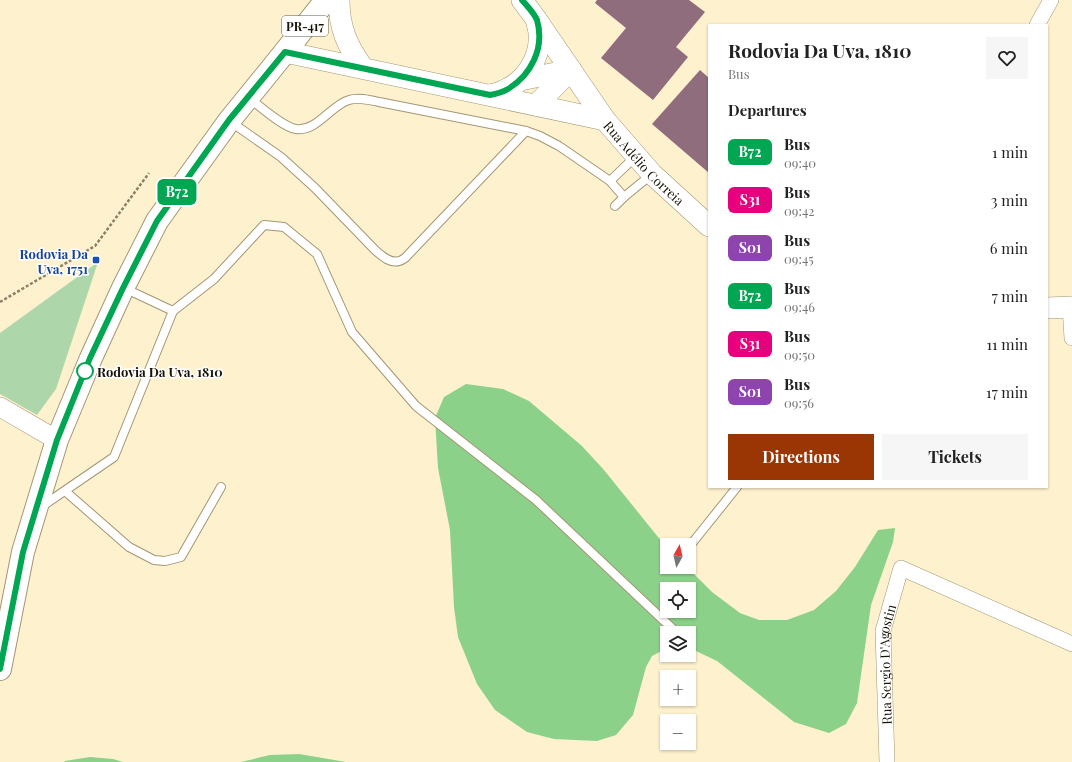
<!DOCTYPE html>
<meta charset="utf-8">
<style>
body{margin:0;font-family:"Playfair Display",serif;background:#f6f6f6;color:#222;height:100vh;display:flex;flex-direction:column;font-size:15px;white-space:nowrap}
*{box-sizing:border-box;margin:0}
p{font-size:13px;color:#767676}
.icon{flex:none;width:22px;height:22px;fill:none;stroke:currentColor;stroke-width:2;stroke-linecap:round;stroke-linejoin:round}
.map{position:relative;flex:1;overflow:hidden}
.details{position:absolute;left:708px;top:24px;width:340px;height:464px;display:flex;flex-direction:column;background:#fff;border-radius:0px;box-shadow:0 1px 3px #0004}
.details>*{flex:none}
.badge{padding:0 8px;border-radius:6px;font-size:14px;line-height:26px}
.needle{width:26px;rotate:8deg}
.fabs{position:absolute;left:660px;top:538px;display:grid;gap:8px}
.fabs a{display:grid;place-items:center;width:36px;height:36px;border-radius:0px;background:#fff;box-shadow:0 1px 3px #0004;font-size:20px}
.map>.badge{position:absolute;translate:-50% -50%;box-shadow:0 0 0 2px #fff}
h2{padding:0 20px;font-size:15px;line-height:36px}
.round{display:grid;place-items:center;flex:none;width:42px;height:42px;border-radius:0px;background:#f6f6f6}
.overview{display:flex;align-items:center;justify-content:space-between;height:68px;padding:0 20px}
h1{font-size:19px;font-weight:700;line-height:30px}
.primary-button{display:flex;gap:8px;margin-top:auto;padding:8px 20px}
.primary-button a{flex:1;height:46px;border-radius:0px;background:#9a3504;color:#fff;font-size:16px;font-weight:700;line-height:46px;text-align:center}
.primary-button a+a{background:#f6f6f6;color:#222}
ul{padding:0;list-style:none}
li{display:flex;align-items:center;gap:12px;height:48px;padding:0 20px}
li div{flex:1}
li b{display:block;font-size:15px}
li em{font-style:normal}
li .badge{min-width:44px;font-weight:700;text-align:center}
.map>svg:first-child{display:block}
</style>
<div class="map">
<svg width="1072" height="762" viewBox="0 0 1072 762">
<rect width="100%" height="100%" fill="#fef1cd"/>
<path fill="#add6ab" d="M98,262L56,389L37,415L0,394V333Z"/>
<g fill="#8cd189" fill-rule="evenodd">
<path d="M466,384L503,389L529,401L582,446L604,470L658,537L667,546V567H687L712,592L740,613L759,620H787L814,610L836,591L855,567L878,530L895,528L893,542L871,605L857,703L846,724L829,733L794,722L717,661L696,651L689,650V633H667V648L652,656L646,667L633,715L616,735L597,741L554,739L527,732L495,710L477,684L458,637L454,607L450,530L438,468L435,418L444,397ZM667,589H689V611H667Z"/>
<path d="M299,754L346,762H241L270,755Z"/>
<path d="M90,757L113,759L123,762H64L65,761Z"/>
</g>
<g fill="#8f6d7c">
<path d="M597,0H689L705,12L676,47L688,57L653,100L601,58L626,28L595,3Z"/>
<path d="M700,70L709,78V173L652,124Z"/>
</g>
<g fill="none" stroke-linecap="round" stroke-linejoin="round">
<g stroke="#a39675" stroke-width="10">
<g id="service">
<path d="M249,98C261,107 283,127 296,129C317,132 331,105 349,100C358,97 370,100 379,102L526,131L540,136L559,146L610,181L624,197"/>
<path d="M231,122L281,157L315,188L375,250C381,255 390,264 399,261C401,261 403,259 405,258L526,131"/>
<path d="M610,181L635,157"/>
<path d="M615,206L624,197L652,174"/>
<path d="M124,288L173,311L214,279L264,225L284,227L317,254L352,332L416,406L536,500L677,633"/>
<path d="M65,491L129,547L154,560L165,561L181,557L221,487"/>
<path d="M41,507L114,457L173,311"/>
<path d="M689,547L737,487"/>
<path d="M689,644H690"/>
</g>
</g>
<g stroke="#a39675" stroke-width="16">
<g id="minor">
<path d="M1037,25L1051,0"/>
<path d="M1070,307L1072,338"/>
<path id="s1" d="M887,762L883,631L901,568L1072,644"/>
</g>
</g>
<g stroke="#a39675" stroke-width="20">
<path id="tertiary" d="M0,407L57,440"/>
</g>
<g stroke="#a39675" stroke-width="22">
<g id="secondary">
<path d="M339,0C339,27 347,46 363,68"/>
<path id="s2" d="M522,0L536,19L605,120L652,174L709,226"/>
<path d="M285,52L605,120"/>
<path d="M520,80L571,70"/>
<path d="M490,95C495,94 500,93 505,90C526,81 541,57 539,34C539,29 537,24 536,19"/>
<path d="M536,105L571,70"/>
<path d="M1047,308L1072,307"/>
</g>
</g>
<g stroke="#a39675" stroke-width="24">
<path id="trunk" d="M0,669L23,552L57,440L91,358L123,288L157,221L229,121L285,52L326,0"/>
</g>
<path stroke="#898068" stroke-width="2.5" stroke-dasharray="3 2" stroke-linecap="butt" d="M0,302L95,246L149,173"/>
<use href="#service" stroke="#fff" stroke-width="8"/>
<use href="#minor" stroke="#fff" stroke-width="15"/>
<use href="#tertiary" stroke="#fff" stroke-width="19"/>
<use href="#secondary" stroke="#fff" stroke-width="21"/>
<use href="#trunk" stroke="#fff" stroke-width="22"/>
</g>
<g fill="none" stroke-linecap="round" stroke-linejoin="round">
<g stroke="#fff" stroke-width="9">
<path id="line" d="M0,669L23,552L57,440L90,358L123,288L157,221L229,120L285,52L490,95C496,94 503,92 508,89C531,75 545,48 537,20C534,13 527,6 522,0"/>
</g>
<use href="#line" stroke="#00a651" stroke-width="6"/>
</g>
<rect fill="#1a4fb4" stroke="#fff" stroke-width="1.5" x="92" y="256" width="8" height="8" rx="2"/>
<circle fill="#fff" stroke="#00a651" stroke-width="2" cx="85" cy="371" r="8"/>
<g text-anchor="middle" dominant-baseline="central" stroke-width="3" stroke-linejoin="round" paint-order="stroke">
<rect fill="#fff" stroke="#5d5a51" stroke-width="1" x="282" y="16" width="46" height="20" rx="3"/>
<g font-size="12" font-weight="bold" fill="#181307">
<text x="305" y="26">PR-417</text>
</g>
<g font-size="13" fill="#181307" stroke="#fff">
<text stroke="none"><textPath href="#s2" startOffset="204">Rua Adélio Correia</textPath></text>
<text stroke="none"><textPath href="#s1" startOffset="98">Rua Sergio D'Agostin</textPath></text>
</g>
<g font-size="13" font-weight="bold" fill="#164399" stroke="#fff" text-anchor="end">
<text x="88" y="253">Rodovia Da<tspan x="88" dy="15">Uva, 1751</tspan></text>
</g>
<g font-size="13" font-weight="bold" fill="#181307" stroke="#fff" text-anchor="start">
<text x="97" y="371">Rodovia Da Uva, 1810</text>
</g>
</g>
</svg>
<div class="fabs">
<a><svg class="needle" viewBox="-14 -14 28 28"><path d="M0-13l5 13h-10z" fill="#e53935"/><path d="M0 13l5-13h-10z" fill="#767676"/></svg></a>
<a><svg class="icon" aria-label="locate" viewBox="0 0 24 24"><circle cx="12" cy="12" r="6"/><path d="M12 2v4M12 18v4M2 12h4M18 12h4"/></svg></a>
<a><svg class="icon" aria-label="layers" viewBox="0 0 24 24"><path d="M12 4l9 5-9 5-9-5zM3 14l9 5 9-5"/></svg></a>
<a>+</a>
<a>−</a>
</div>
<b class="badge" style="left:177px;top:192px;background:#00a651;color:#fff">B72</b>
<section class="details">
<div class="overview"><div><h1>Rodovia Da Uva, 1810</h1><p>Bus</p></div><a class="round"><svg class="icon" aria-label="heart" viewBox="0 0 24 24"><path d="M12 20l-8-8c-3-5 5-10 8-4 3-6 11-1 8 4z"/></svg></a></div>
<h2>Departures</h2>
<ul>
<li><span class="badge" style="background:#00a651;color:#fff">B72</span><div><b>Bus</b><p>09:40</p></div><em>1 min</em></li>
<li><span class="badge" style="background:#e6007e;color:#fff">S31</span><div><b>Bus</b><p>09:42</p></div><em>3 min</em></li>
<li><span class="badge" style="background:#8e44ad;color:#fff">S01</span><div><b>Bus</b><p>09:45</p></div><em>6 min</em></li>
<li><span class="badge" style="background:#00a651;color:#fff">B72</span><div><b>Bus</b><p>09:46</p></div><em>7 min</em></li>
<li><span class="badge" style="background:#e6007e;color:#fff">S31</span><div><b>Bus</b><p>09:50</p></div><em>11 min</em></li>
<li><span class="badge" style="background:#8e44ad;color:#fff">S01</span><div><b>Bus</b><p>09:56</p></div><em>17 min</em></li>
</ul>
<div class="primary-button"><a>Directions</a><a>Tickets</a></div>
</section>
</div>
